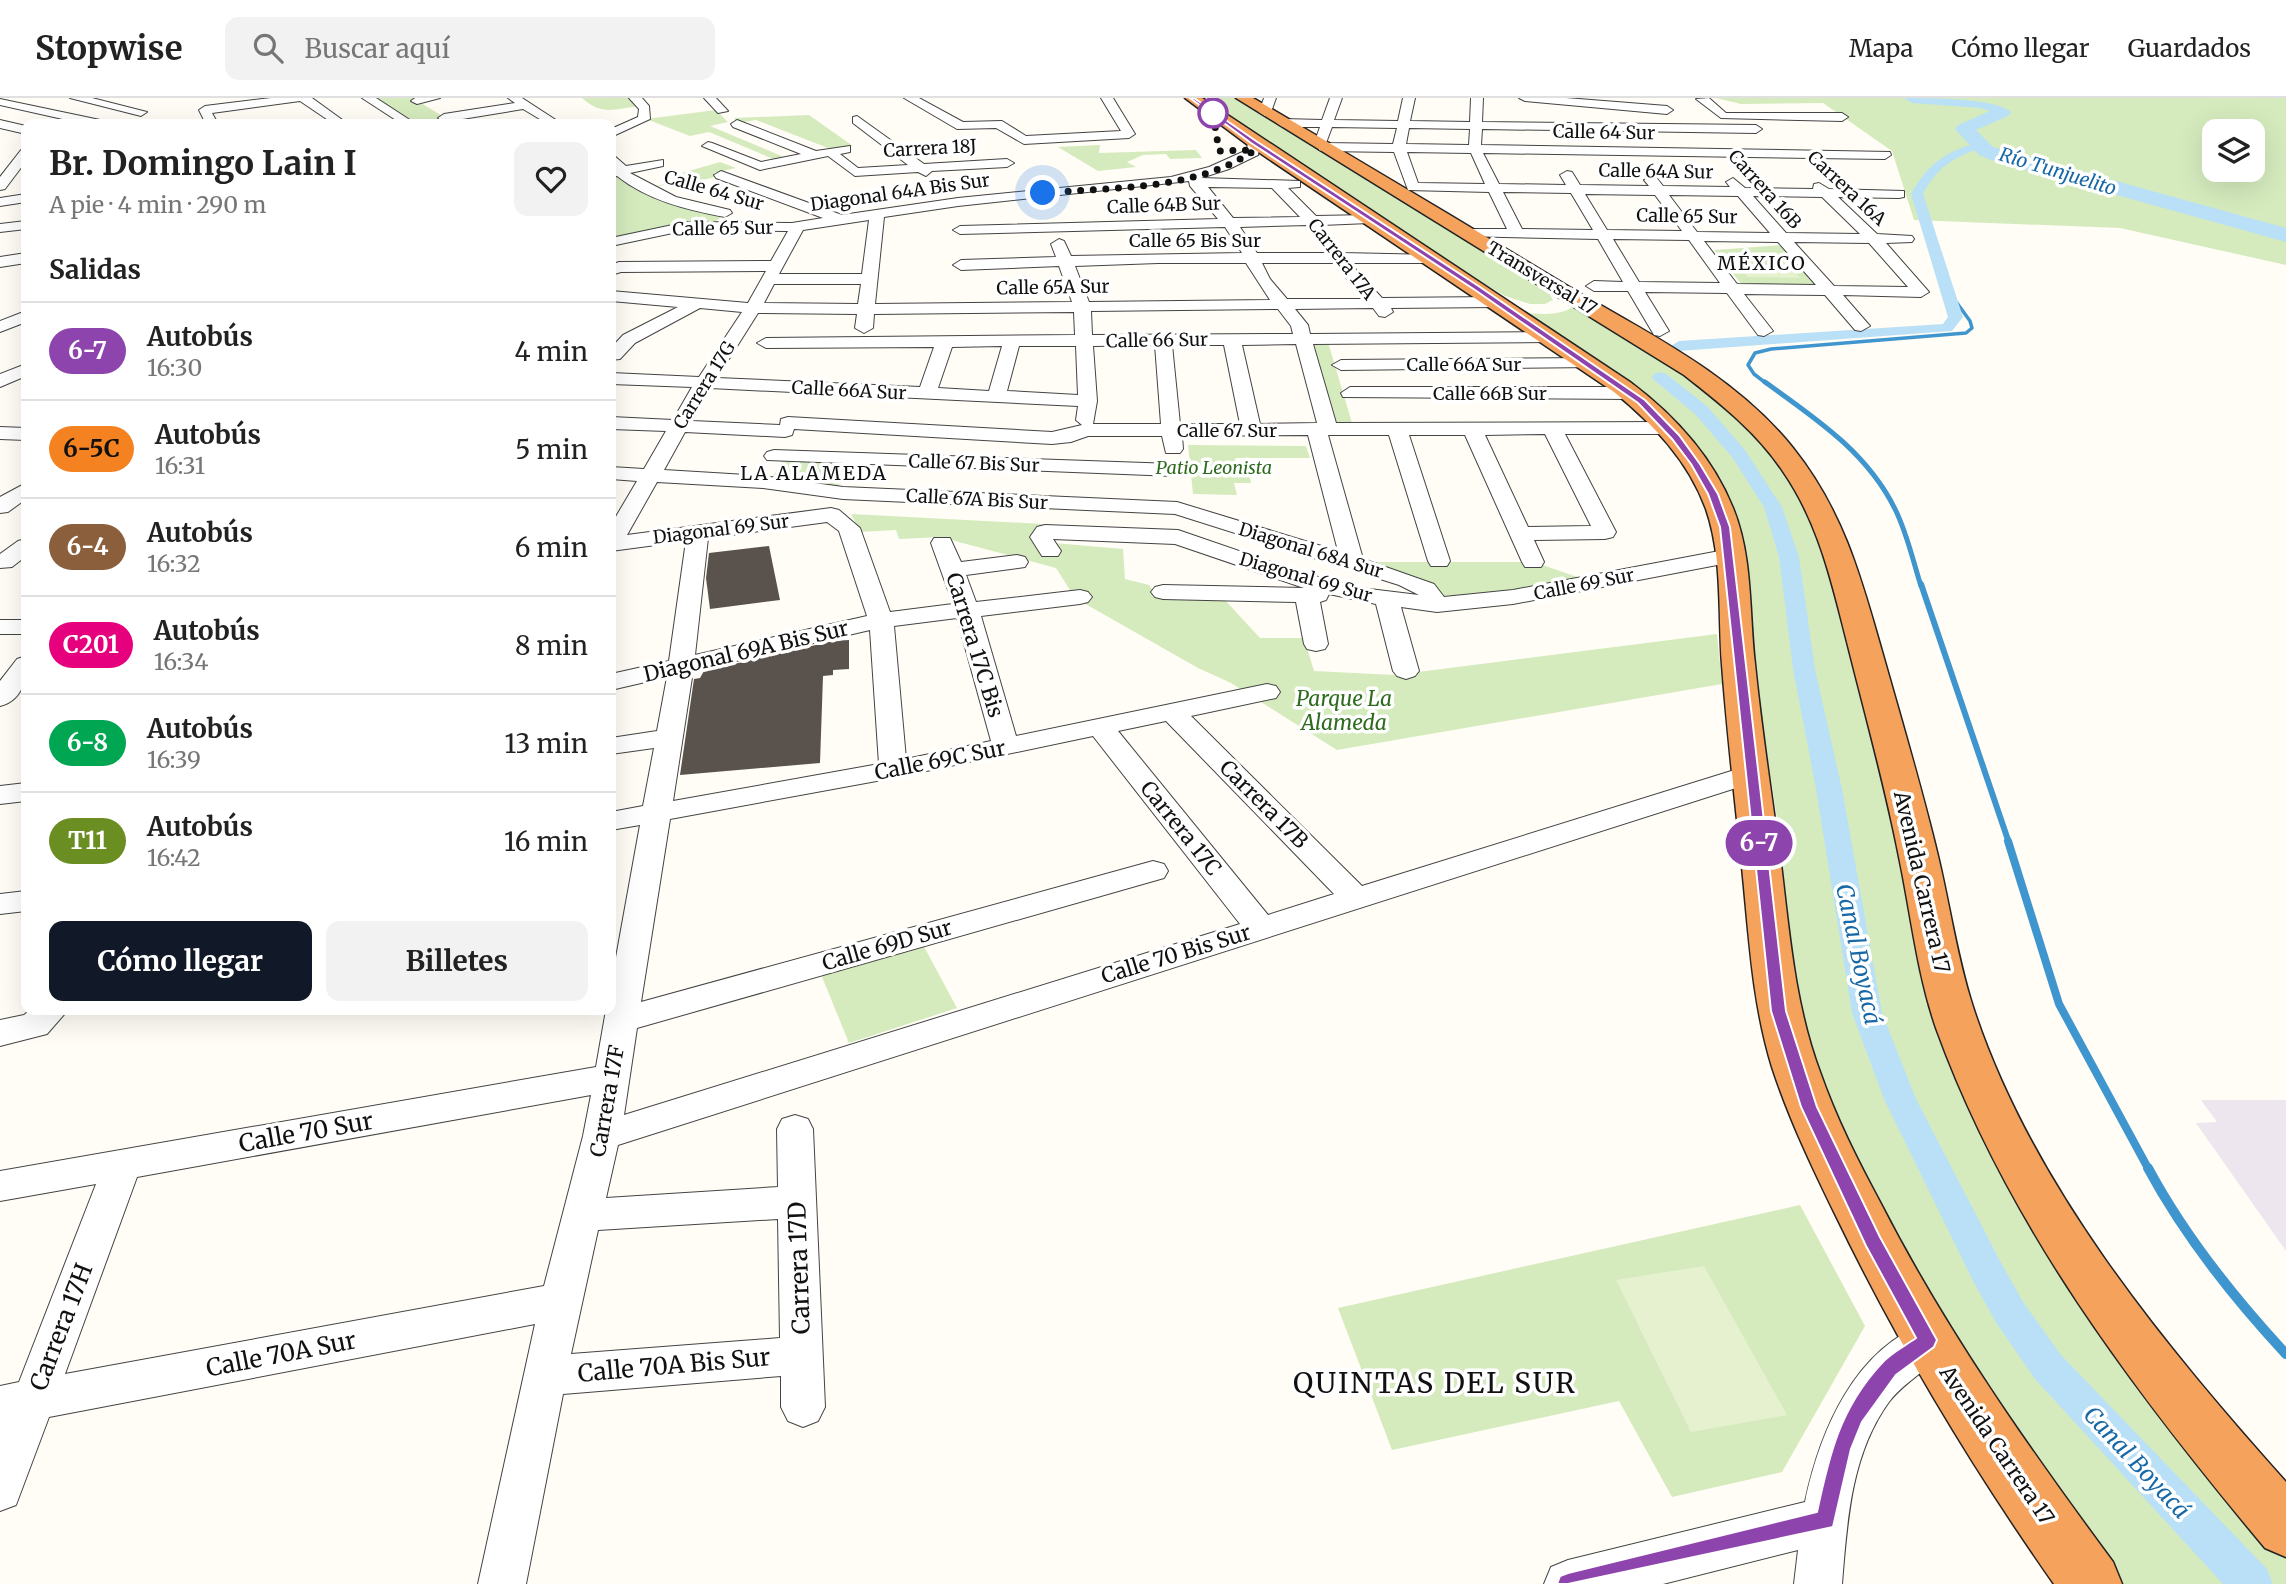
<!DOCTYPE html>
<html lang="es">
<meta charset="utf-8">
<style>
body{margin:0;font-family:Merriweather,serif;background:#f2f2f2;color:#222;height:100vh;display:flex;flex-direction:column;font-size:26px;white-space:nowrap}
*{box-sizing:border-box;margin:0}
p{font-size:23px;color:#767676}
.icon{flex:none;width:38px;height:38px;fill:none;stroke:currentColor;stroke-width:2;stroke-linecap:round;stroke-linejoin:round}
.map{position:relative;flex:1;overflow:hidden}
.details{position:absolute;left:21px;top:21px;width:595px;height:896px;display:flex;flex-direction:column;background:#fff;border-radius:14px;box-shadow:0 7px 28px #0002}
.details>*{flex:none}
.badge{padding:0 14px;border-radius:23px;font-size:24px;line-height:46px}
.tools{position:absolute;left:2202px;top:21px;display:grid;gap:14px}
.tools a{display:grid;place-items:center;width:63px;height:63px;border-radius:14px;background:#fff;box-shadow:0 7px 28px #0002;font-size:35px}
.you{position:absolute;width:35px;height:35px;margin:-18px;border:5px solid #fff;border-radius:50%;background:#1a73e8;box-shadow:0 0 0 10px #1a73e833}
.map>.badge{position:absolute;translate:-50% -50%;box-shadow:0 0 0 4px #fff}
h2{padding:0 28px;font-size:26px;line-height:63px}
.round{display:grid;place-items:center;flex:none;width:74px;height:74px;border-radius:14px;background:#f2f2f2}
.head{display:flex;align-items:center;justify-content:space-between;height:119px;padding:0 28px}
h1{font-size:33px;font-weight:700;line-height:52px}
.cta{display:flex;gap:14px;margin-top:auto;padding:14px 28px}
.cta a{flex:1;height:80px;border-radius:14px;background:#111827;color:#fff;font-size:28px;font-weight:700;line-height:80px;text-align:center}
.cta a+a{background:#f2f2f2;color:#222}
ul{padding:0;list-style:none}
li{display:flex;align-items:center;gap:21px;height:98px;padding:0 28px;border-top:2px solid #e0e0e0}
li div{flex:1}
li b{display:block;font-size:26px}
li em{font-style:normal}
li .badge{min-width:77px;font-weight:700;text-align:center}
header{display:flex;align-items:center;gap:42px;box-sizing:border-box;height:98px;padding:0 35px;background:#fff;border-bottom:2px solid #e0e0e0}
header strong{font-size:33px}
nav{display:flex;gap:38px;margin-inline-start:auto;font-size:24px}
.search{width:490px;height:63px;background:#f2f2f2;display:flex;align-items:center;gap:18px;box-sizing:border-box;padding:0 24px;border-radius:14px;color:#767676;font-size:26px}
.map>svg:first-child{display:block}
</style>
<header>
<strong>Stopwise</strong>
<div class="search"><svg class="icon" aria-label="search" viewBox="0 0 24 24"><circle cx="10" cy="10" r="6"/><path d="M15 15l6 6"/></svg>Buscar aquí</div>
<nav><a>Mapa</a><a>Cómo llegar</a><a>Guardados</a></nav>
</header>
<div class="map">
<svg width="2286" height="1486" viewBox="0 0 2286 1486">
<rect width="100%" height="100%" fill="#fffdf5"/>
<path fill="#eee6ef" d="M2201,1002H2286V1153L2196,1025L2217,1024Z"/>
<g fill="#d5ebbd" fill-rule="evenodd">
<path d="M378,0H413L455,26H417Z"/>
<path d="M582,0H631L640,8C614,11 602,18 582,0Z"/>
<path d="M1199,0H1236L1521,176L1549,195L1553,202L1545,206H1530L1505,198L1451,166Z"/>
<path d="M1716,0H2286V167L2120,130L1914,122L1892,53L1823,5L1741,6ZM2214,33H2252V72H2214Z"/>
<path d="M716,12L728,24L710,28L789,61L778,63L709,34L690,38L646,21Z"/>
<path d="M809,17L853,48L833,52L756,22L738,25L734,20Z"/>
<path d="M1100,47L1099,55L1196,52L1202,60L1170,61L1166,56L1143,57L1127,64L1136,69L1098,73L1058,49Z"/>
<path d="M720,64L736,70L713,75L720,78L702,82L707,85L682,90L672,86L651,89L691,80L682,75Z"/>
<path d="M611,70C630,101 690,111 723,118L713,125L679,126L611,141Z"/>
<path d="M1785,147L1824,189L1743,188L1714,152Z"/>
<path d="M1577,205L1685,274L1766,345L1810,410L1836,492L1948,947L2286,1457V1486H2121L1952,1242L1832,1009L1805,936L1794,884L1780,740L1760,611L1703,360L1524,215C1542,216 1564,219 1577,205Z"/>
<path d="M1313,244H1328L1352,325H1334Z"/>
<path d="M1188,347L1306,348L1310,360H1235L1237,369H1248L1251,385H1234L1237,397L1193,396Z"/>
<path d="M783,362L851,364L837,391L772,380Z"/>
<path d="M851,416L1043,426L1054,445L1123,451L1125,481L1149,487L1155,497L1224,501L1260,540H1304L1314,573L1395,577L1717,536L1722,586L1337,652L1231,585L1198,570L1075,500L1056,470L940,439L899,441L896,432L860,434Z"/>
<path d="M1365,464H1534L1580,480L1513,495L1443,500Z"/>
<path d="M922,845L957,910L849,945L820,874Z"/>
<path d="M1800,1107L1865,1228L1782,1374L1672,1399L1619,1303L1392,1352L1338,1210Z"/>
</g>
<g fill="#e6f2cf">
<path d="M1740,169L1792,170L1800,180L1748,179Z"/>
<path d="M1704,1168L1787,1317L1691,1334L1616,1182Z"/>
</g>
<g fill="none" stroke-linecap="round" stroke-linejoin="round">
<path stroke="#3f96cf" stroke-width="3.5" d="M1767,286L1754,276L1748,267L1755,255L1771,251L1966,235L1972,230L1970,223L1944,187"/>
<path stroke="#3f96cf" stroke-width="5" d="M1765,284C1815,320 1867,354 1895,411C1907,435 1913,463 1921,488"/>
<path stroke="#3f96cf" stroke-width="6" d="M1921,486L2009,745"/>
<path stroke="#3f96cf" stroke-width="8" d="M2008,743L2059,906L2149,1072"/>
<path stroke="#3f96cf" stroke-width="10" d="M2148,1070C2184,1137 2234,1200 2286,1256"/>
<g fill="#b9e0f7" fill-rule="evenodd">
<path d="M1981,44L1985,45V49C1956,57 1937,69 1923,96L1963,219L1952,233L1679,253L1671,248L1679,243L1943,226L1948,219L1911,96C1928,65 1948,52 1981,44Z"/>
<path d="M1660,274L1666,276L1707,308L1745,352L1782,409L1799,459L1815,571L1842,691L1882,915L1916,1001L1999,1161L2023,1204L2061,1257L2267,1471L2273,1486H2223L2035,1281L1997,1226L1973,1183L1884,1001L1852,915L1816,691L1793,571L1779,459L1764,409L1732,359L1695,316L1654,282L1652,279L1654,276Z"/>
</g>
<path fill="#b9e0f7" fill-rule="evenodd" d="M1904,0C1929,0 1996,0 2011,14L2008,18L1976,32L1993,49L2286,130V144L1991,62L1979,57L1955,31L1958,27L1990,13L1981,10L1912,5Z"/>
</g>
<g fill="#5a524d">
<path d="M769,448L780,502L710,511L706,480L709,455Z"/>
<path d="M849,542V571L833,572V577L823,578L820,665L680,677L694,581L700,580L704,573L833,543Z"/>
</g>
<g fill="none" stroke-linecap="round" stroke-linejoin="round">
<g stroke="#444" stroke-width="2">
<g id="minor">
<path d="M70,0H92L147,14L141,18Z"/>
<path d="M271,0H312L348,26H334L300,3L212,15L218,26H206L199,12L205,8Z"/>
<path d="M362,0H376L416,26H402Z"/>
<path d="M415,0H440L417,6L411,3Z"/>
<path d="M508,0H522L562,26H548L523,11L444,24L438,20L444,16L515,5Z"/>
<path d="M629,0H642L649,8L650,21L611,39V31L638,19L639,11Z"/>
<path d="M704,0H716L728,13L718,15Z"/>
<path d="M904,0H919L963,24L1002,23L1026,38L1121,33L1101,0H1113L1135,36L1129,40L1024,46L996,30L957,31Z"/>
<path d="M1264,0H1276L1271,14L1265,18L1259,14Z"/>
<path d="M1330,0H1342L1334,22L1398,23L1403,0H1415L1410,23L1470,24L1471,0H1483L1482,24L1756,27L1762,31L1756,35L1482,31L1481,47L1890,54L1891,57L1885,61L1483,55L1499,86L1566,87L1560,77L1567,73L1572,74L1580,87L1649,88L1644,82L1651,78L1656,79L1663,88L1730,89L1726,84L1733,80L1745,90L1813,91L1814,86L1819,85L1829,91L1904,93V99L1899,100L1838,99L1877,136L1912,138L1914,141L1912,144L1886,145L1929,194L1921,199L1843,197L1870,228L1861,233L1855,232L1825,197L1744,196L1773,233L1764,238L1758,237L1727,195L1645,194L1669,233L1660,238L1654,237L1628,193H1594L1586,188L1594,183L1623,184L1598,141L1461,138L1459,135L1466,131H1507L1489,94L1408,92L1394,54L1323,53L1319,52V46L1315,43L1320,29H1283L1277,25L1283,21L1322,22ZM1332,29L1397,30L1393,46L1326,45ZM1409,30L1470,31L1469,47L1406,46ZM1407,54L1471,55L1485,86L1418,85ZM1503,94L1571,95L1593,132L1522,131ZM1585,96L1655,97L1682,133L1607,132ZM1669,97L1738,98L1770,135L1697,134ZM1753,98L1822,99L1860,136L1786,135ZM1613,141L1689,142L1720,185L1639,184ZM1704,143L1778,144L1816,187L1737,186ZM1794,144L1869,145L1908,189L1834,188Z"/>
<path d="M1519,0H1566L1667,8L1673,12L1667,16L1525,3Z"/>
<path d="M1709,0L1726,15H1842L1848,19L1842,23L1721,20L1696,1Z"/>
<path d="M0,1L100,22L106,26H85L0,7Z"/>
<path d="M857,18L924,66L1007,61L1014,65L1007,69L932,73L926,78L918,74L855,78L828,58L760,72L702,48L708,44L712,45L761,64L801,56L733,29L731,26L737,22L816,53L850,48V54L840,56L858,70L908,67L853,25V19Z"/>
<path d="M0,22L26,28V36L0,30Z"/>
<path d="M1254,40L1260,44L1258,57L1229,71L1201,80L1300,83V89L1288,90L1316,118L1369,117L1376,121L1369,125L1322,127L1342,155L1435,157L1438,160L1435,163L1430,165H1350L1382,200L1496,199L1504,204L1496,209L1391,210L1393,214L1385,219L1379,218L1373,210L1295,211L1308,227L1310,236L1548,234L1557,239L1548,244L1313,246L1336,325L1667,324L1677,330L1667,336H1565L1616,434L1613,439L1605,441L1534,442L1544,464L1541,469H1525L1522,464L1465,337H1409L1450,463L1447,468H1431L1428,463L1389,337H1328L1363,461L1434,486L1444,499L1513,492L1730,451L1738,453L1741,458L1738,463L1513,506L1437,514L1401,509L1419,573L1415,578L1406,581L1397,578L1393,573L1376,506L1329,496L1326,502L1320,504L1328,546L1325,551L1316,553L1307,551L1304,546L1296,504L1163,501L1155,499L1151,494L1155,489L1163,487L1304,490L1175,446L1053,441L1061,453L1058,458H1042L1030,439L1037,429L1045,427L1178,432L1303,475L1361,490L1419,497L1399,487L1175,416L843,401L763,390L657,384L627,437L831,410L839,412L860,430L890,514L953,506L931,445L934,440H950L961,464L1017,457L1025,459L1028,464L1025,469L966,477L976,504L1080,492L1088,494L1092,499L1088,504L1080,506L981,518L1016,638L1267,586L1276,588L1280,594L1276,600L1191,618L1362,788L1741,670L1751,668L1761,670L1765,676L1761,682L618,1047L606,1100L778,1089L777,1031L782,1021L795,1017L808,1021L813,1031L825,1309L818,1323L803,1329L788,1323L781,1309V1278L563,1296L526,1486H478L535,1226L49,1319L16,1407L0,1413V1288L19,1284L96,1086L0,1103V1073L596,969L606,912H611V887L640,727L611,732V714L643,708L654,650L611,656V640L657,633L667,579L611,592V576L669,563L686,443L611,453V427L637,383L611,381V369L644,371L666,333L611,331V319L673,322L692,289L611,286V275L699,279L742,214L700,210L635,245L620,261L611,262V250L623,237L678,209L611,203V193L748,205L766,173L621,174L611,177V167L619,164L771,163L788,133L687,132L611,148V140L687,124L792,125L823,120L716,80L714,77L721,73L842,117L958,100L1171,79L1209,69L1247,52L1248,44ZM1189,83L1190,88L1218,121L960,128L953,132L960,136L1225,129L1242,155L1071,158L1064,143L1059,141L1051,146L1056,159L961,162L953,167L961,172L1059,168L1072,204L875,206L884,119L958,108ZM1208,89L1272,90L1300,119L1233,120ZM869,122L862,176H779L803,132ZM1308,127L1327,155H1257L1240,129ZM1158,165H1246L1270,202L1089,204L1075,168ZM1262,165H1334L1364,201H1287L1270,181ZM774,186H861L858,206L764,205ZM1278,211L1291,228L1293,236L1092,237L1091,213ZM1074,214L1075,237L766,240L757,245L766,250L934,249L920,289L717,280L758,215L857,216L855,230L864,235L873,230L874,216ZM1296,246L1317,325L1260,326L1242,247ZM1155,247L1161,326H1093L1097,303L1093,248ZM1172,247H1224L1240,326H1180ZM1002,248L989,293L938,290L952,249ZM1019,248H1076L1078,297L1007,293ZM710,290L1078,308L1076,322L1082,327L1052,334L788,319L781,321L780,327L692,323ZM794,331L1052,346L1071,344L1088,338H1162L1166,355H1180L1183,351L1182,338L1308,337L1338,453L1177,404L843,389L763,378L664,372L685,334L785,339L792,337ZM1545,336L1591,428L1528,429L1485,337ZM827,424L839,433L867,518L695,557L708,440ZM957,520L991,643L906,661L894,528ZM870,532L879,666L673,703L693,573ZM1166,623L1334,796L1268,817L1118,633ZM1093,638L1240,826L624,1017L637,930L1164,780L1168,773L1164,766L1153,763L641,904L670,721L893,680ZM591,997L583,1038L544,1188L65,1276L137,1079ZM778,1121L780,1240L571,1256L598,1132Z"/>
<path d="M26,51V63L5,91L0,92V79L21,52Z"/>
<path d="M611,55L626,68L663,62V68L630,75L676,99L730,112L732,115L725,119C687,112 647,102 617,78L611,79V71L614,70L611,66Z"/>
<path d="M26,96V104L0,108V100Z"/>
<path d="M26,123V131L0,134V126Z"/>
<path d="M26,155V165L0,169V159Z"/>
<path d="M26,213V224L0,234V223Z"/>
<path d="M1588,260L1594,261L1597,265L1594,269L1341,272L1332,267L1341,262Z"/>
<path d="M26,266V278L0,289V276Z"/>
<path d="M1350,289H1630L1639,295L1630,301L1343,299L1341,295Z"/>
<path d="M0,329L26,330V342L0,341Z"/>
<path d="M774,352L1174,366L1181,368L1184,372L1181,376L1174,378L767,362L764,358L767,354Z"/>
<path d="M26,385V401L8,414L0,415V399Z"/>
<path d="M26,441V458L12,469L0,470V456L18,443Z"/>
<rect x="0" y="522" width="26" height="14"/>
<path d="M26,558C27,579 24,602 0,608V583L17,561Z"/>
<path d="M26,685V703L0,706V688Z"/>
<path d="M26,793V813L0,816V796Z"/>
<path d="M30,912H68L47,936L0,948V922L24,917Z"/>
<path d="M1928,1224L1943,1230L1949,1243C1938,1268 1906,1281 1889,1304C1851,1356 1847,1424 1842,1486H1794L1798,1452L1663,1486H1544L1551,1469L1568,1462L1805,1404C1820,1333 1854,1251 1928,1224Z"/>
</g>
</g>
<g stroke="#222" stroke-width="3">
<g id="highway">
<path d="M1185,0H1202L1630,284C1674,317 1712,358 1733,410C1753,459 1749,514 1755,566C1762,636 1773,705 1782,774C1790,842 1796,910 1820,974C1836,1020 1858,1063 1881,1106C1946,1233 2028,1349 2113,1464L2122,1486H2054C1972,1369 1899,1248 1837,1120C1813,1071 1789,1021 1772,969C1752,904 1749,837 1742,769C1735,702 1727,634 1722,567C1718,515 1723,460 1706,411C1688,362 1653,326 1614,294L1248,47Z"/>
<path d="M1236,0H1253C1358,62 1462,124 1566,187C1645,234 1734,276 1793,350C1844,414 1861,480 1883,557C1902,624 1922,691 1938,758C1950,808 1957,860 1973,909C2031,1087 2163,1246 2286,1384V1459L2265,1450C2133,1292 2007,1126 1936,930C1917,875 1911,816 1899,759C1885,687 1865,616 1847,544C1832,485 1819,426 1784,375C1758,335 1721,306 1684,277Z"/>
</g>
</g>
<use href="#minor" fill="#fff" fill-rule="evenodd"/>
<use href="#highway" fill="#f5a25d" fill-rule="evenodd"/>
</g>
<path fill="#8e44ad" stroke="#fff" stroke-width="2" d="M1190,0H1194L1256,43L1480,189L1645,302L1679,337L1700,366L1718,396L1730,429L1786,913L1817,1009L1880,1139L1937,1242L1934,1249L1896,1277L1862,1324L1851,1351L1833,1429L1568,1486H1557L1560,1478L1568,1475L1817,1414C1829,1357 1840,1310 1881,1266C1890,1255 1905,1248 1916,1240L1866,1148L1801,1009L1771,913L1720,429L1708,396L1691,366L1672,341L1638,305L1475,192L1251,45Z"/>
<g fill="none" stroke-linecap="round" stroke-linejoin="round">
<path stroke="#111" stroke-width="7" stroke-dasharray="0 12.6" d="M1043,95C1111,89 1193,93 1252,54L1254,52L1219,53L1213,15"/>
</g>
<circle fill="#fff" stroke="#8e44ad" stroke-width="3.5" cx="1213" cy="15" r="14"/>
<g text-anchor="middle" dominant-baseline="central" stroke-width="7" stroke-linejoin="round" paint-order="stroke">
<g font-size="18" fill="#111" stroke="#fff">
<text transform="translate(1604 34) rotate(1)">Calle 64 Sur</text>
<text transform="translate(930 50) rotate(-3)">Carrera 18J</text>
<text transform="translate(1656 73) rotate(1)">Calle 64A Sur</text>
<text transform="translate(1847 90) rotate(43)">Carrera 16A</text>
<text transform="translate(1765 91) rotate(48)">Carrera 16B</text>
<text transform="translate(714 92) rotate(16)">Calle 64 Sur</text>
<text transform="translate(900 94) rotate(-8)">Diagonal 64A Bis Sur</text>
<text transform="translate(1164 107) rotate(-2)">Calle 64B Sur</text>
<text transform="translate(1687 118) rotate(1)">Calle 65 Sur</text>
<text transform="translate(723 130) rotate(-1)">Calle 65 Sur</text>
<text x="1195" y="142">Calle 65 Bis Sur</text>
<text transform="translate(1342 161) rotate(52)">Carrera 17A</text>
<text transform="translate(1542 180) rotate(31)">Transversal 17</text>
<text transform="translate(1053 189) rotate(-1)">Calle 65A Sur</text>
<text transform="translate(1157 242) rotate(-1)">Calle 66 Sur</text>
<text x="1464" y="266">Calle 66A Sur</text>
<text transform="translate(704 287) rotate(-58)">Carrera 17G</text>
<text transform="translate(849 292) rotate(3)">Calle 66A Sur</text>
<text x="1490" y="295">Calle 66B Sur</text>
<text x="1227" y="332">Calle 67 Sur</text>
<text transform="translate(974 365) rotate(2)">Calle 67 Bis Sur</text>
<text transform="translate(977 401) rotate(3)">Calle 67A Bis Sur</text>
<text transform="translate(721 431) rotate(-7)">Diagonal 69 Sur</text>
<text transform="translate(1311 452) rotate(17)">Diagonal 68A Sur</text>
<text transform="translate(1306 479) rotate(16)">Diagonal 69 Sur</text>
<text transform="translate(1584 486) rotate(-11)">Calle 69 Sur</text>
</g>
<g font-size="18" font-style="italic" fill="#2f6b1f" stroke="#fff">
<text x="1214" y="369">Patio Leonista</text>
</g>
<g font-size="19" font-style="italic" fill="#1768a6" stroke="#fff">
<text transform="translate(2058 73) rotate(17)">Río Tunjuelito</text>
</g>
<g font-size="19" letter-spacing="2" fill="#111" stroke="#fff">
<text x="1762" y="165">MÉXICO</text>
<text x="814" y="375">LA ALAMEDA</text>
</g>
<g font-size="21" fill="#111" stroke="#fff">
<text transform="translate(975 547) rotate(73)">Carrera 17C Bis</text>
<text transform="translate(746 553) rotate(-13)">Diagonal 69A Bis Sur</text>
<text transform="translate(940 662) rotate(-11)">Calle 69C Sur</text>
<text transform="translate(1264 706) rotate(45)">Carrera 17B</text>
<text transform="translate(1181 730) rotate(51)">Carrera 17C</text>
<text transform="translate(1922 784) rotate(77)">Avenida Carrera 17</text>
<text transform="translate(887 847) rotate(-16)">Calle 69D Sur</text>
<text transform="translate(1176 856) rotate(-17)">Calle 70 Bis Sur</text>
<text transform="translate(607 1003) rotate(-80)">Carrera 17F</text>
<text transform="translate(1997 1347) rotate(56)">Avenida Carrera 17</text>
</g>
<g font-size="21" font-style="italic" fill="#2f6b1f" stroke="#fff">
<text x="1344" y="600">Parque La<tspan x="1344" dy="24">Alameda</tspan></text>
</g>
<g font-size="23" font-style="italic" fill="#1768a6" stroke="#fff">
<text transform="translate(1859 856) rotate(78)">Canal Boyacá</text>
<text transform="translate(2137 1364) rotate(47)">Canal Boyacá</text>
</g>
<g font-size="24" fill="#111" stroke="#fff">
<text transform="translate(306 1034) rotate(-10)">Calle 70 Sur</text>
<text transform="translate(799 1170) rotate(-92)">Carrera 17D</text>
<text transform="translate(61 1229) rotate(-69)">Carrera 17H</text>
<text transform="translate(281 1256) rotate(-11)">Calle 70A Sur</text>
<text transform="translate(674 1267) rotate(-5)">Calle 70A Bis Sur</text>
</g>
<g font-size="28" letter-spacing="2" fill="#111" stroke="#fff">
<text x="1435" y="1285">QUINTAS DEL SUR</text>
</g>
</g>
</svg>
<div class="tools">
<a><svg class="icon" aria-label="layers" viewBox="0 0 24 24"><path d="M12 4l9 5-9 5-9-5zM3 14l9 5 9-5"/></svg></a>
</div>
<div class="you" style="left:1043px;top:95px"></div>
<b class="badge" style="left:1759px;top:745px;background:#8e44ad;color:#fff">6-7</b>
<section class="details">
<div class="head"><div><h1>Br. Domingo Lain I</h1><p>A pie · 4 min · 290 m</p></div><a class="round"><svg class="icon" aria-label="heart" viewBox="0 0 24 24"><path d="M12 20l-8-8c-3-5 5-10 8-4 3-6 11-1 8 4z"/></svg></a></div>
<h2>Salidas</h2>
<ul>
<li><span class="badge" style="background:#8e44ad;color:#fff">6-7</span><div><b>Autobús</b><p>16:30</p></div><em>4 min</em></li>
<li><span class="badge" style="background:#f58220;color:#111">6-5C</span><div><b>Autobús</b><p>16:31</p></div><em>5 min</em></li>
<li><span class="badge" style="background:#8b5e3c;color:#fff">6-4</span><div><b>Autobús</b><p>16:32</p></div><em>6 min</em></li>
<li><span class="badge" style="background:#e6007e;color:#fff">C201</span><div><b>Autobús</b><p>16:34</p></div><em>8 min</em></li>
<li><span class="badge" style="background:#00a651;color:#fff">6-8</span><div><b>Autobús</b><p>16:39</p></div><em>13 min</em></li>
<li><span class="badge" style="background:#6b8e23;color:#fff">T11</span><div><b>Autobús</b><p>16:42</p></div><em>16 min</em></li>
</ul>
<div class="cta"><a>Cómo llegar</a><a>Billetes</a></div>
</section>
</div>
